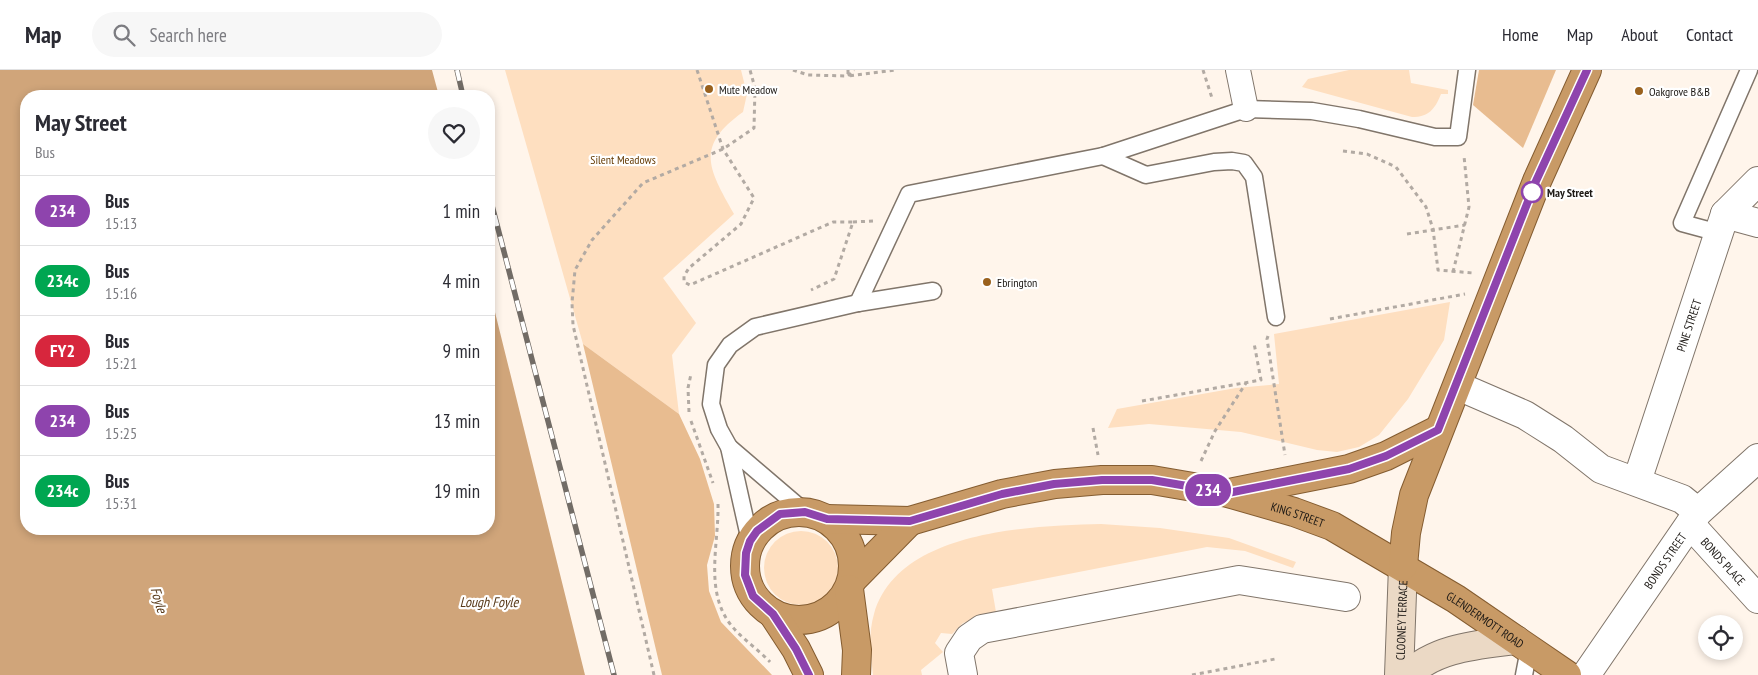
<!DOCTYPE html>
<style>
body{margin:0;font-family:"PT Sans Narrow",sans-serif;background:#f7f7f7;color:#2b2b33;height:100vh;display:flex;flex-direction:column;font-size:19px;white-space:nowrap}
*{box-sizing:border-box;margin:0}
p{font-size:16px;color:#7c7c81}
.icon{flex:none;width:28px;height:28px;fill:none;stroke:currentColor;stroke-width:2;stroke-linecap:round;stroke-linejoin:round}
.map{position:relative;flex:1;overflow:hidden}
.drawer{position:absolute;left:20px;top:20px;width:475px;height:445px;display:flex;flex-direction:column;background:#fff;border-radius:20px;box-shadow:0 2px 8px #0003}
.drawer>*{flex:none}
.badge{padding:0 10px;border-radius:16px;font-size:18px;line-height:32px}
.controls{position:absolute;left:1698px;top:545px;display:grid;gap:10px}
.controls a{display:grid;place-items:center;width:45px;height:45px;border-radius:50%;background:#fff;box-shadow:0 2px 8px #0003;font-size:25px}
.map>.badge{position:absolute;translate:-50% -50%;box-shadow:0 0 0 2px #fff}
.round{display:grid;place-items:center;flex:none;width:52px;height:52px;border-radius:26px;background:#f7f7f7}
.summary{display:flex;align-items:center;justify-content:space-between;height:85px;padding:0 15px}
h1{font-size:24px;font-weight:800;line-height:38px}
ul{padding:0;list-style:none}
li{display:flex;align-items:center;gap:15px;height:70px;padding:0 15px;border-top:1px solid #e1e1e2}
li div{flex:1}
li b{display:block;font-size:19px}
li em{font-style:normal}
li .badge{min-width:55px;font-weight:700;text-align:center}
header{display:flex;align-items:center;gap:30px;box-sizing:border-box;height:70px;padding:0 25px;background:#fff;border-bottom:1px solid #e1e1e2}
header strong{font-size:24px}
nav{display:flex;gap:28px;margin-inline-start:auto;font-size:18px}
.search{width:350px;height:45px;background:#f7f7f7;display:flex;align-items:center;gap:12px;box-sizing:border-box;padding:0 18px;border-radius:28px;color:#7c7c81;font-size:19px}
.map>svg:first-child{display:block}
</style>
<header>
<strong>Map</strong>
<div class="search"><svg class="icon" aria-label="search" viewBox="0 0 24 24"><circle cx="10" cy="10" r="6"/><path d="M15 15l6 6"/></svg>Search here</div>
<nav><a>Home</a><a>Map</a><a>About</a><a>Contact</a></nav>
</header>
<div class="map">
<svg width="1758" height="605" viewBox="0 0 1758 605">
<rect width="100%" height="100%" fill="#fff5eb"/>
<g fill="#fedfc0">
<path d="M505,0H741L747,24L743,42C694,77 709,99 734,144L663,208L696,253L672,285L679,344L583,274Z"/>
<path d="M1349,0H1409L1411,13L1448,20V24H1441C1435,39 1429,47 1412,47L1302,17L1308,9Z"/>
<path d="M1450,232L1444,270L1408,329L1379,365L1359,377L1337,382L1317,380L1241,362L1149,354L1108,358L1117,339L1236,318L1279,314L1274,264Z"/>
<path d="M1101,454L1160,458L1229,468L1296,492L1293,498L1245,481L1207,477L992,519L996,542L963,553L952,564L941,563L935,573L943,582L921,600L922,605H873C871,585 868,564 874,544C898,460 1030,456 1101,454Z"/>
<circle cx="801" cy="498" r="37"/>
</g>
<g fill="#e8bc90">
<path d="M1479,0H1556L1523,78L1473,35Z"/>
<path d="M583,274L679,344L700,389L714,434L715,466L707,495L709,521L721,552L772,605H662Z"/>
</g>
<path fill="#d0a57a" d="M0,0H432L439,26H26V459H489V218L585,605H0Z"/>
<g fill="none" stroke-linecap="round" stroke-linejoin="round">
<g stroke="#80756a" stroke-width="19">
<g id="service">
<path d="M1103,86L1146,105L1214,92L1232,91L1244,93L1254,107L1276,247"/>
<path d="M1719,163L1682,153L1749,0"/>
<path d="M858,233L909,124L1103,86L1246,39L1312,41L1359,49L1435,67H1458L1467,0"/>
<path d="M729,377L805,442"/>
<path d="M750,471L729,377L719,359L711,334L716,295L730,275L755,257L858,233L933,221"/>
<path d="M1524,605L1529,579"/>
</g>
</g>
<g stroke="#80756a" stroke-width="26">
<path id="pedestrian" d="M1238,0L1246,39"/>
</g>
<g stroke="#80756a" stroke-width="30">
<g id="minor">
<path d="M1725,144L1758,153"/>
<path d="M1458,316L1525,345L1563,369L1601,399L1682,429L1698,442"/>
<path id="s1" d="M1637,411L1725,144L1758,111"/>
<path id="s2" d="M1690,454L1758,529"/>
<path d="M963,605L959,583L969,568L982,559L1239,510L1346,527"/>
<path id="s3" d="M1586,605L1698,442L1758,388"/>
</g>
</g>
<g stroke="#80756a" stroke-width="30">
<g id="secondary">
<path id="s4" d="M1399,605L1403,496"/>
<path d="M1408,605C1436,577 1479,575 1516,570"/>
</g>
</g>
<g stroke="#845c30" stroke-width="30">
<g id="trunk">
<path d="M1234,422L1349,399L1386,386L1438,360"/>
<circle cx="799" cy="496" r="54"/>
<path id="s5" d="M827,449L910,451L1002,424L1055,414L1102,410H1152L1228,423L1294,442L1332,456L1456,529L1567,605"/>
<path d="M1403,496L1406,463L1414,425L1537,111L1587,0"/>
<path d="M852,510L910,451"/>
<path d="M849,519L857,580L856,605"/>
<path d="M773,544L796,579L809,605"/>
</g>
</g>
<g stroke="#b2aaa3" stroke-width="3" stroke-dasharray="4 4" stroke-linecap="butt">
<path d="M697,0L723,79L754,128L741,154L689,198L684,206V212L690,215L833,152H853L834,209L811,220"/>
<path d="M793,0L808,5L848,6L854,0"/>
<path d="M848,0V6L895,0"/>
<path d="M1203,0L1212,28"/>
<path d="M1343,81L1367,84L1396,97L1426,137L1433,159L1438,200L1473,203"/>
<path d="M853,152L873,151"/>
<path d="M1407,164L1465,155"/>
<path d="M1453,202L1469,137L1464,86"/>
<path d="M1330,249L1465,224"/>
<path d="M1268,266L1267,269L1285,385"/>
<path d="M1142,331L1261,310L1254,273"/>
<path d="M689,342L688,318L691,304"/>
<path d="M691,351L713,413"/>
<path d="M1093,358L1098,385"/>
<path d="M1201,391L1215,361L1246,313"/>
<path d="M718,434C719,472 705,517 728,551C739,567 757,578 770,592"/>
<path d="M654,605L573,255L572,233L575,200L592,170L643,113L723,79L754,58L755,18L750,0"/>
<path d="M1192,605L1275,589"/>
</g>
<use href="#service" stroke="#fff" stroke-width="16"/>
<use href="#pedestrian" stroke="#fff" stroke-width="24"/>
<use href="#minor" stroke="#fff" stroke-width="28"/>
<use href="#secondary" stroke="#ebd9c5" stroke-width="28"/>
<use href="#trunk" stroke="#c89a66" stroke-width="28"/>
<g stroke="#726c66" stroke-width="5.5">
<g id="rail">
<path d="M457,0L463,26"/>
<path d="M489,124L614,605"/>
</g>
</g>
<use href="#rail" stroke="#fff" stroke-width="4" stroke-dasharray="11" stroke-linecap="butt"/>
</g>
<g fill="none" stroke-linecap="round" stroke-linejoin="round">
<g stroke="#fff" stroke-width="11">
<path id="line" d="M809,605L796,579L773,544L753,526L745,505L746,483L750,471L757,461L780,444L805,442L827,449L910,451L1002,424L1054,414L1102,410H1152L1228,423L1349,399L1386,386L1438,360L1536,111L1587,0"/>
</g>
<use href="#line" stroke="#8e44ad" stroke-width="8"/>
</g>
<g fill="#9a611d" stroke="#fff" stroke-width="2">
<circle cx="709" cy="19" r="5"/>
<circle cx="1639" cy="21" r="5"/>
<circle cx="987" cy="212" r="5"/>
</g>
<circle fill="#fff" stroke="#8e44ad" stroke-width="2.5" cx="1532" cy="122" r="10"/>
<g text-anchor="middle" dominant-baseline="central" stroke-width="4.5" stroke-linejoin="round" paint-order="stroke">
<g font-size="12" fill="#1d1915" stroke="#fff" text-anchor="start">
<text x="719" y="19">Mute Meadow</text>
<text x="1649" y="21">Oakgrove B&amp;B</text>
<text x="997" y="212">Ebrington</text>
</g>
<g font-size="12" fill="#663d06" stroke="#fff">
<text x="623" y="89">Silent Meadows</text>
</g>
<g font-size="12" font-weight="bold" fill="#1d1915" stroke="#fff" text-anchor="start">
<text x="1547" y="122">May Street</text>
</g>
<g font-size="12" fill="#1d1915" stroke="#fff">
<text stroke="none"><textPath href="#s1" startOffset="164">PINE STREET</textPath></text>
<text stroke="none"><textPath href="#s5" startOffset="480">KING STREET</textPath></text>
<text stroke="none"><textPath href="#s3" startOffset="139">BONDS STREET</textPath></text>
<text stroke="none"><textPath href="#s2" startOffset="50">BONDS PLACE</textPath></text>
<text stroke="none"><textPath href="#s4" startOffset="55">CLOONEY TERRACE</textPath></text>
<text stroke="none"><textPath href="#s5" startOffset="696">GLENDERMOTT ROAD</textPath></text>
</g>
<g font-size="14" font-style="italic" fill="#573817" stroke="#fff">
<text transform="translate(159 530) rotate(73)">Foyle</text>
<text x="489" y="532">Lough Foyle</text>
</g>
</g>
</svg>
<div class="controls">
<a><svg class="icon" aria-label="locate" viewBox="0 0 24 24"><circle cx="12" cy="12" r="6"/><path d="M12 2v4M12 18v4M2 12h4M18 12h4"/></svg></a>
</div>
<b class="badge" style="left:1208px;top:420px;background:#8e44ad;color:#fff">234</b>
<section class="drawer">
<div class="summary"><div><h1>May Street</h1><p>Bus</p></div><a class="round"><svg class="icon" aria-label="heart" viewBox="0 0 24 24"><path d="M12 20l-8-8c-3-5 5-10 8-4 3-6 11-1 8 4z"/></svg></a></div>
<ul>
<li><span class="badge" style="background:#8e44ad;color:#fff">234</span><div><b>Bus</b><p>15:13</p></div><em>1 min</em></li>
<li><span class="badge" style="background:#00a651;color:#fff">234c</span><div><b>Bus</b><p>15:16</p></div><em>4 min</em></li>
<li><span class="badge" style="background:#d7263d;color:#fff">FY2</span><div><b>Bus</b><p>15:21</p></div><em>9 min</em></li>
<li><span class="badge" style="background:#8e44ad;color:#fff">234</span><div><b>Bus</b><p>15:25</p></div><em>13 min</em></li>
<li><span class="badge" style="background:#00a651;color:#fff">234c</span><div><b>Bus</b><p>15:31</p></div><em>19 min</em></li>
</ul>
</section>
</div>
